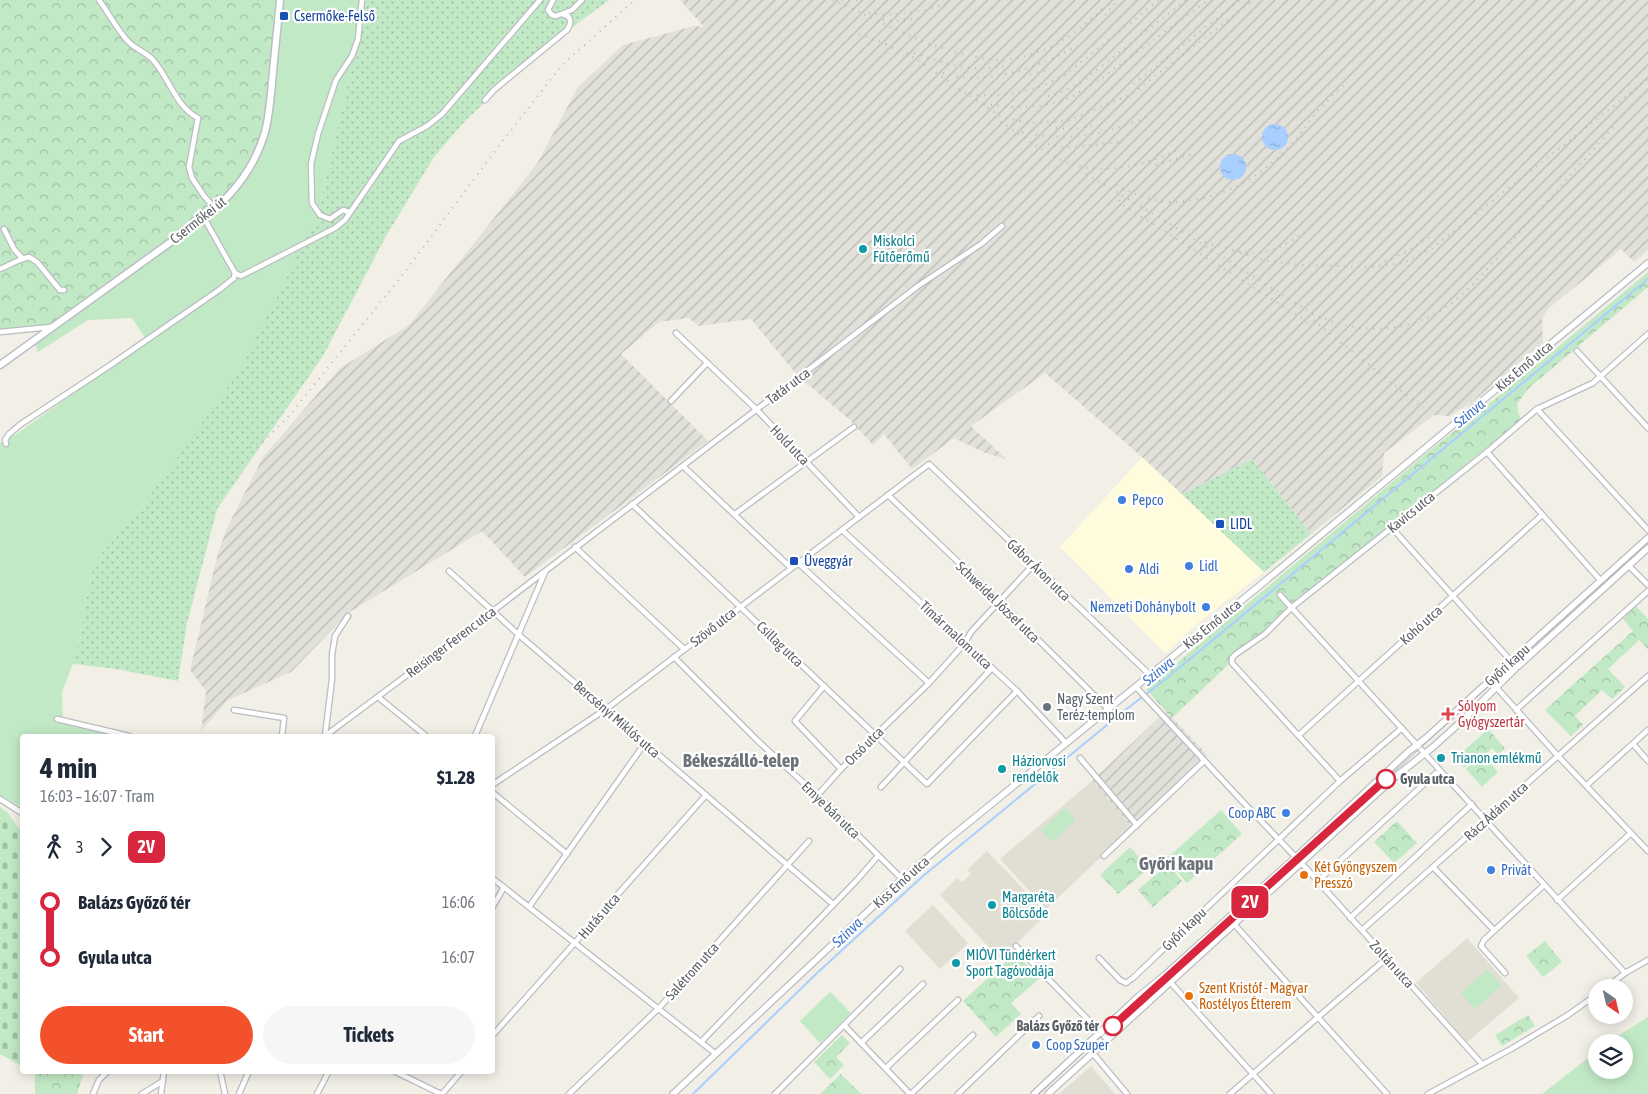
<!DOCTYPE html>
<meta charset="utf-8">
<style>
body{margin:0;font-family:"Asap Condensed",sans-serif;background:#f6f6f7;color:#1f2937;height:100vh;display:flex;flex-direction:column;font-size:19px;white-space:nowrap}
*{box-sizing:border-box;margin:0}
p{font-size:16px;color:#747a83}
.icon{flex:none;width:28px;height:28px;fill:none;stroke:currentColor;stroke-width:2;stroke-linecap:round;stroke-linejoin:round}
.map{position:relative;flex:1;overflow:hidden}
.drawer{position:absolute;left:20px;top:734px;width:475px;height:340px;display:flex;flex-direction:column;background:#fff;border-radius:5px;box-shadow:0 2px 12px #0003}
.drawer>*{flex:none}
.badge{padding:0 10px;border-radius:8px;font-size:18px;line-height:32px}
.needle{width:32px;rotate:146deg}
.tools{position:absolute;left:1588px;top:979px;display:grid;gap:10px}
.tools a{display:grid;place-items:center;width:45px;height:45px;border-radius:50%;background:#fff;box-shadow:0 2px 12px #0003;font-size:25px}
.map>.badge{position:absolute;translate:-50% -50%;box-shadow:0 0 0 2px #fff}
.legs{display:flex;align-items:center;gap:8px;height:55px;padding:0 20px;font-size:16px}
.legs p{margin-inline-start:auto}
.head{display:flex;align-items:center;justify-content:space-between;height:85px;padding:0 20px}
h1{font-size:28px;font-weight:700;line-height:38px}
.primary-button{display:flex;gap:10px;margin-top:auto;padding:10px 20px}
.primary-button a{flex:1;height:58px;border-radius:30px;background:#f2512b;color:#fff;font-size:20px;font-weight:700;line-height:58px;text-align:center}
.primary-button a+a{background:#f6f6f7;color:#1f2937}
ul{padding:0 20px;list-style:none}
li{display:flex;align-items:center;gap:18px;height:55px;font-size:19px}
li i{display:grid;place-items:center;width:8px;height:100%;margin:0 6px;background:currentColor}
li i::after{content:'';width:12px;height:12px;margin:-6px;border:4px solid;border-radius:50%;background:#fff}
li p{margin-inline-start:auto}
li:first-child i{background:linear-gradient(#0000 50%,currentColor 0)}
li:last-child i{background:linear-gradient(currentColor 50%,#0000 0)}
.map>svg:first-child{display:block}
</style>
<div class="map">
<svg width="1648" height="1094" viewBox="0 0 1648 1094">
<defs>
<pattern id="industrial-furrows" width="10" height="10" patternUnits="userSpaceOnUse" patternTransform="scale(1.25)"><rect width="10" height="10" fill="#e1e1da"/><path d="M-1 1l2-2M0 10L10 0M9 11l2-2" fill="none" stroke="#babab5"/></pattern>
<pattern id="grass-dots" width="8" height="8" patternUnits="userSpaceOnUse" patternTransform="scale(1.25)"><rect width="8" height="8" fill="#c2e9c6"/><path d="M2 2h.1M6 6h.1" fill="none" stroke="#a1c0a5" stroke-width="1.8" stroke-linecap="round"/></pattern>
<pattern id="forest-crowns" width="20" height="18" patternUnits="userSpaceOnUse" patternTransform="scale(1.25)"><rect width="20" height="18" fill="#c2e9c6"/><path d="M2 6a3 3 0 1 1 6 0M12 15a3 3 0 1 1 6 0" fill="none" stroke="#a1c0a5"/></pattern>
<pattern id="cemetery-stones" width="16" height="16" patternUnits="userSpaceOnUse" patternTransform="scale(1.25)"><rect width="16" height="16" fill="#c2e9c6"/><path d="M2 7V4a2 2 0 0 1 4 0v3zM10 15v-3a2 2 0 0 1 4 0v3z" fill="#a1c0a5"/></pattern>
<pattern id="water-ripples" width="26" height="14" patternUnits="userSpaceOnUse" patternTransform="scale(1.25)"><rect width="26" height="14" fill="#a8cfff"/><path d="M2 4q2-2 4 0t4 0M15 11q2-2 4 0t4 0" fill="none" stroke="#8cabd2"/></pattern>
</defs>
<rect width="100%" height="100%" fill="#f1efe6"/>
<path fill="#fffbdd" d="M1142,457L1264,572L1203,619L1165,653L1060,547Z"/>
<g fill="url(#industrial-furrows)">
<path d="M680,0H1648V250L1634,262L1621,249L1548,309L1542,319L1543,343L1471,403L1450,416L1434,415L1384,453L1382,476L1311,534L1252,459L1182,494L1142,457L1045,373L971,426L1006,459L983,452L954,438L912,469L884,434L873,445L851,421L797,375L751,319L698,326L689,318L659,322L621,354L708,441L525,577L482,531L348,613L291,672L228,700L201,731L206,691L190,670L218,553L227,528L263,457L339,369L409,325L537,164L578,87L623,45L694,26L704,27Z"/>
<path d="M1166,711L1207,755L1132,828L1092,781Z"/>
</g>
<g fill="#e1dfd4">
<path d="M1092,781L1132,828L1046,909L1000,859Z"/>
<path d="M987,851L1047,914L1000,959L940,895L957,878L962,882L971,874L967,870Z"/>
<path d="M933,905L968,943L940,969L905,931Z"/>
<path d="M1467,938L1519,998L1467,1042L1416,983Z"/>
<path d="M1091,1066L1115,1094H1059Z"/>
</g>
<g fill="url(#grass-dots)">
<path d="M367,0H609L566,32L498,90L464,122L434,157L386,236L323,356L217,509L187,623L178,681L116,669L73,664L81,635L84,608L94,562L151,494L317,217Z"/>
<path d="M1252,459L1311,534L1264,572L1182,494Z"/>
</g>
<g fill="url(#forest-crowns)">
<path d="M0,0H280L267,120L250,167L218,207L52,327L0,332Z"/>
<path d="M1648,272V287L1529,388L1517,404L1518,413L1522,419L1289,607L1172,718L1146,689L1428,452L1505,391Z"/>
<path d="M1636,606L1648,619V649L1639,640L1608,669L1625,687L1612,699L1602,690L1575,716L1583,725L1571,736L1545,710L1633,631L1623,619Z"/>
<path d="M1488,729L1505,748L1498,755L1492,748L1485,755L1482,752L1464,768L1455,759Z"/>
<path d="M1482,754L1498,772L1482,787L1466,769Z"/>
<path d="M1221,810L1242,834L1187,883L1166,859Z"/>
<path d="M1397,821L1417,843L1394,863L1374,842Z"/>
<path d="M1130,847L1149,868L1118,894L1100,875Z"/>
<path d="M1168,864L1182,881L1153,907L1138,890Z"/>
<path d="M1545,941L1562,962L1543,977L1526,956Z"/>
<path d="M1015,953L1040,978L1011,1003L1021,1014L996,1037L963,1001Z"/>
<path d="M1528,1015L1535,1026L1502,1046L1495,1035Z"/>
<path d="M842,1035L850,1043L836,1057L844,1065L830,1079L814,1062Z"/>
<path d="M35,1071H84L77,1094H35Z"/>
<path d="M841,1074L861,1094H820Z"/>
</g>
<path fill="url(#cemetery-stones)" d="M0,807L8,813L22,833V1066L0,1054Z"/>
<g fill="#c2e9c6">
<path d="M280,0H367L317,217L241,368L151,494L94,562L84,608L81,635L73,664L62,692L63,722L105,733V736H22V808L0,795V443L18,433L147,341L132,318L88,320L38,352L33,341L218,207L250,167L267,120Z"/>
<path d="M1065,808L1076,820L1052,842L1041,830Z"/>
<path d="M1487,969L1502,985L1475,1009L1461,993Z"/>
<path d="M830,992L851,1013L820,1043L800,1021Z"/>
<path d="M1648,1017V1094H1542L1596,1052V1070H1624V1042H1608Z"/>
</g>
<g fill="url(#water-ripples)">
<circle cx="1275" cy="137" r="13"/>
<circle cx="1233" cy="167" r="13"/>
</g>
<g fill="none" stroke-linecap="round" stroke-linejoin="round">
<path stroke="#a8cfff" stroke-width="2" d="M693,1094L816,974L923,876L1124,711L1167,678L1648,279"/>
<g stroke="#babdc2" stroke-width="7">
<g id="minor">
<path d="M99,0C108,12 120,35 131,44C138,50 147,53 153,60C170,79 175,106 198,118L189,167L192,178L204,196L212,205L218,207"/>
<path d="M553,0L548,10L552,15L556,16L572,10L582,0"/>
<path d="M485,100L495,89L567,30C570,25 572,21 568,16L564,15"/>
<path d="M349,212L343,210L330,219L320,215L312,203L311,164L318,134L336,80L352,56L358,39L362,0"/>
<path d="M204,218L235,273L241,276L335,228L345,220L399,141L427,126L442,114L540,0"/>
<path d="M4,229L14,249L22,258"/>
<path d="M0,269C10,265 19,259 29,257L37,262L60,290H64"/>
<path d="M0,332L51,327"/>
<path d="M676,333L757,410L859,517"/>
<path d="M1577,351L1648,428"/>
<path d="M671,401L707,363"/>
<path d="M1537,409L1648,530"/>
<path d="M6,444L5,440L9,434L21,424L109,366L219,290L234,278L235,273"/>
<path d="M1487,452L1601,581"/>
<path d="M683,466L791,568"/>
<path d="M888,495L999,601L1108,709"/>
<path d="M632,504L927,784L1017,691"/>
<path d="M735,514L854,427"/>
<path d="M1392,528L1511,661"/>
<path d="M842,530L1017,691L1066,743"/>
<path d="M575,547L684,649"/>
<path d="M798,563L929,683"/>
<path d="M1628,565L1648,585"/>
<path d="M449,571L519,635L833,904"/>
<path d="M1280,595L1625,973"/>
<path d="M674,657L758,741L835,812L903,880"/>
<path d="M824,686L795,721L841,769L929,683L965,643L971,632L1034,564"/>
<path d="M1136,687L1242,801L1306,868L1482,1064"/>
<path d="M1496,687L1558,756L1648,851"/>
<path d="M378,697L426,736"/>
<path d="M234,710L284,718L282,736"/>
<path d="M1516,710L1648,591"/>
<path d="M57,719L129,736"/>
<path d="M1299,735L1542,515"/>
<path d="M325,736L493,611L918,286L981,244L1002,226"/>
<path d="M325,736L332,679V655L335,636L348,616"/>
<path d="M475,736L545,572"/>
<path d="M1633,744L1648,761"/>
<path d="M1080,758L1137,825"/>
<path d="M1340,781L1232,663V658L1236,654L1265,634L1291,608L1487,452L1537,409L1593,383L1648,334"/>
<path d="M492,785L606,709L929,464L1150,675"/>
<path d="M1587,785L1648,730"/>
<path d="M881,787L992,668"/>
<path d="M492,792L567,854"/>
<path d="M817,796L841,769"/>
<path d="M0,799L22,813"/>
<path d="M1104,856L1204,761"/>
<path d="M1433,867L1494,930"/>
<path d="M492,878L716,1054"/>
<path d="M1318,881L1436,773"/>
<path d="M1557,900L1631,833"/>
<path d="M529,907L645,743"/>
<path d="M492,908L504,887"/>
<path d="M1350,918L1472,804"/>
<path d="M1234,924L1387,1094"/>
<path d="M1362,930L1648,676"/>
<path d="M1016,946L1108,1040"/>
<path d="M1099,958L1120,980L1126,983L1133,978L1340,781L1402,728"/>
<path d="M1505,973L1481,946L1484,940L1544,885"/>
<path d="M1171,983L1271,1094"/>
<path d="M1606,988L1625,973L1648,960"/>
<path d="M844,1025L910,1094"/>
<path d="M492,1036L706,795"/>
<path d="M701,1042L857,880L878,856"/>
<path d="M861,1043L923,984"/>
<path d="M1086,1045L1127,1094"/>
<path d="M886,1068L958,1000"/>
<path d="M220,1071L225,1094"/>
<path d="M394,1071L441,1094"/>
<path d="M93,1094L99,1080L108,1071"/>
<path d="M142,1094L163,1081"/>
<path d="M161,1094L164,1071"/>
<path d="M239,1094L249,1071"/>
<path d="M317,1094L329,1071"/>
<path d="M442,1094L462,1071"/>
<path d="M569,1094L659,1008L809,841"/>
<path d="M775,1094L900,969"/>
<path d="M911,1094L973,1035"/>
<path d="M958,1094L1039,1016"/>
<path d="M1230,1094L1317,1018L1387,958"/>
<path d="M1428,1094L1511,1049L1568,1015L1596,995"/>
</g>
</g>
<g stroke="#babdc2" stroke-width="8">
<g id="tertiary">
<path d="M673,1094L899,882L946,841L1258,587L1648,263"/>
<path d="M1034,1094L1139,996L1165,975L1296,857L1408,752L1426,738L1648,538"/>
<path d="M1048,1094L1395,777L1433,747L1464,719L1516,668L1648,548"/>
</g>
</g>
<g stroke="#bbbec4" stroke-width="9">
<path id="secondary" d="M0,365L204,218C232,196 255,167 265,132C270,113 271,92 273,72C275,48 278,24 280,0"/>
</g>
<use href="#minor" stroke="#fff" stroke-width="4.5"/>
<use href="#tertiary" stroke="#fff" stroke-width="5.5"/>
<use href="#secondary" stroke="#fff" stroke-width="6"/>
<path stroke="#b7b8b8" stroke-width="1" d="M1038,1094L1648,542"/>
<g stroke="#b7b8b8" stroke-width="2" stroke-dasharray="1 6" stroke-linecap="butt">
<path d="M833,0C886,23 941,57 1000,60C1013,60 1029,55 1041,51C1066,42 1086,23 1106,6"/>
<path d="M842,0H863"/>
<path d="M869,13C890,18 927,11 948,3"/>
<path d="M1105,15L1118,0"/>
<path d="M883,20L899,21L920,18"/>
<path d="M859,34L892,46"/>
<path d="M886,44L904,56"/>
<path d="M901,49L1001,117L1031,123L1067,121L1132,94L1254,0"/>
<path d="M914,53C950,65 970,73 1009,65"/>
<path d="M943,73C980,87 1045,67 1077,45"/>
<path d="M1030,74L1048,70"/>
<path d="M1134,84L1240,0"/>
<path d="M970,94C1003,99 1035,91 1065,75L1159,0"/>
<path d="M1048,96L1058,94L1080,83L1186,0"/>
<path d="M984,104L1011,107L1041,106L1070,98L1095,83L1208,0"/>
<path d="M995,118C1015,131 1040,150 1061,160C1097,177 1142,167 1177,150"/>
<path d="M1056,128L1074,129L1096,125"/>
<path d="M1022,132C1066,143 1110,134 1150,115"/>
<path d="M1048,144L1065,148L1119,142"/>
<path d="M1156,165L1193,154"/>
<path d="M1086,174L1167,222L1313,314C1356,334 1406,335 1446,307C1455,302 1462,294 1470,288L1617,123"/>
<path d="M1116,185C1133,193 1151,202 1170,202C1216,202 1257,180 1288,148C1302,133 1313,115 1327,101C1332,95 1338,90 1344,85"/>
<path d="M1119,200L1123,205L1302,318L1311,326"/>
<path d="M1205,242C1248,256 1266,260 1304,232"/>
<path d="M1234,251L1267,261L1303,265L1369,267L1403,263L1431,249L1648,79"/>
<path d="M1385,261L1404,253L1433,235"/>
<path d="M1308,316L1423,408"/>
<path d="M250,447L264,441L289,416L404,273L498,147L562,65L635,0"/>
</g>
</g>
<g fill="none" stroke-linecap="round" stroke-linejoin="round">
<g stroke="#fff" stroke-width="11">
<path id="line-1" d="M1113,1026L1386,779"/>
</g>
<use href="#line-1" stroke="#d7263d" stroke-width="8"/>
</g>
<g fill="#1a4fb4" stroke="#fff" stroke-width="2">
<rect x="279" y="11" width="10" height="10" rx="2.5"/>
<rect x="1215" y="519" width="10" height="10" rx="2.5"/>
<rect x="789" y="556" width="10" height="10" rx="2.5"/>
</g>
<g fill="#0f9aa8" stroke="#fff" stroke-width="2">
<circle cx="863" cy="249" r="5"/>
<circle cx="1441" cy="758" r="5"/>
<circle cx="1002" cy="769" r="5"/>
<circle cx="992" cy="905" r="5"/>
<circle cx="956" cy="963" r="5"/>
</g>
<g fill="#3f7fe0" stroke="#fff" stroke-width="2">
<circle cx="1122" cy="500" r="5"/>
<circle cx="1189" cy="566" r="5"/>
<circle cx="1129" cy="569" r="5"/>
<circle cx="1206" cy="607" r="5"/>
<circle cx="1286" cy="813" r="5"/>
<circle cx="1491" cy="870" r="5"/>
<circle cx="1036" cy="1045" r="5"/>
</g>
<circle fill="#6b7280" stroke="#fff" stroke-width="2" cx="1047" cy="707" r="5"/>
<path fill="#e0444e" stroke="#fff" stroke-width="2" d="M1445.5 706.5h5v5h5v5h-5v5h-5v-5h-5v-5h5z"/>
<g fill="#fff" stroke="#d7263d" stroke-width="2.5">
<circle cx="1386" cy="779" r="9"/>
<circle cx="1113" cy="1026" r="9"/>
</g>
<g fill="#e8710a" stroke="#fff" stroke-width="2">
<circle cx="1304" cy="875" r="5"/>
<circle cx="1189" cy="996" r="5"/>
</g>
<g text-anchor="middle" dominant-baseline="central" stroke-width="4.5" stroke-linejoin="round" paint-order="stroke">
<g font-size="14" fill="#164399" stroke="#fff" text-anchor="start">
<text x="294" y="16">Csermőke-Felső</text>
<text x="1230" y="524">LIDL</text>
<text x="804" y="561">Üveggyár</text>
</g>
<g font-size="14" fill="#5d6167" stroke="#fff">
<text transform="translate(198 220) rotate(-38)">Csermőkei út</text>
<text transform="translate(1524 366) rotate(-40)">Kiss Ernő utca</text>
<text transform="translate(788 386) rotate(-37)">Tatár utca</text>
<text transform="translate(790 445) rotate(46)">Hold utca</text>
<text transform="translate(1411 512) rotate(-39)">Kavics utca</text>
<text transform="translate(1039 570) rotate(44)">Gábor Áron utca</text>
<text transform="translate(998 602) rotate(44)">Schweidel József utca</text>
<text transform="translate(1212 624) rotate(-39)">Kiss Ernő utca</text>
<text transform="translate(1421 625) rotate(-42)">Kohó utca</text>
<text transform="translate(713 627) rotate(-38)">Szövő utca</text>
<text transform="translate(956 635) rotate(43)">Tímár malom utca</text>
<text transform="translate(451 642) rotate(-37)">Reisinger Ferenc utca</text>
<text transform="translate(780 644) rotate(44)">Csillag utca</text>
<text transform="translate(1507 665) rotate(-42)">Győri kapu</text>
<text transform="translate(617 719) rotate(41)">Bercsényi Miklós utca</text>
<text transform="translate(864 746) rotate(-45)">Orsó utca</text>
<text transform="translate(831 810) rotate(44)">Ernye bán utca</text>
<text transform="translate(1496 811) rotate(-42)">Rácz Ádám utca</text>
<text transform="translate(901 882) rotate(-42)">Kiss Ernő utca</text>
<text transform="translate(599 916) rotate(-49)">Hutás utca</text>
<text transform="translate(1184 929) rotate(-44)">Győri kapu</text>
<text transform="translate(1392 964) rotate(48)">Zoltán utca</text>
<text transform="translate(692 971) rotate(-48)">Salétrom utca</text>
</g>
<g font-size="14" fill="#0d838f" stroke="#fff" text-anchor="start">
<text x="873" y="241">Miskolci<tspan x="873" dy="16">Fűtőerőmű</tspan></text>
<text x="1451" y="758">Trianon emlékmű</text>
<text x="1012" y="761">Háziorvosi<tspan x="1012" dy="16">rendelők</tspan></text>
<text x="1002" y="897">Margaréta<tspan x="1002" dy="16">Bölcsőde</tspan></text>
<text x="966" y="955">MIÓVI Tündérkert<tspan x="966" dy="16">Sport Tagóvodája</tspan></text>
</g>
<g font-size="14" fill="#366cbe" stroke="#fff" text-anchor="start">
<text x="1132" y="500">Pepco</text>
<text x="1199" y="566">Lidl</text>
<text x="1139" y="569">Aldi</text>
<text x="1196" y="607" text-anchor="end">Nemzeti Dohánybolt</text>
<text x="1276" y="813" text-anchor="end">Coop ABC</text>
<text x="1501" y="870">Privát</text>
<text x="1046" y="1045">Coop Szuper</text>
</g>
<g font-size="14" fill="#5b616d" stroke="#fff" text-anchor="start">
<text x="1057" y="699">Nagy Szent<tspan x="1057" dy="16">Teréz-templom</tspan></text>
</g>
<g font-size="14" fill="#be3a42" stroke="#fff" text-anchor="start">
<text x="1458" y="706">Sólyom<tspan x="1458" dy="16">Gyógyszertár</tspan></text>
</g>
<g font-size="14" font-weight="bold" fill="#5d6167" stroke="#fff" text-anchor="start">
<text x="1400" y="779">Gyula utca</text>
<text x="1099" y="1026" text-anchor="end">Balázs Győző tér</text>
</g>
<g font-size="14" fill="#c56008" stroke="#fff" text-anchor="start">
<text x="1314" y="867">Két Gyöngyszem<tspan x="1314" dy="16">Presszó</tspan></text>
<text x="1199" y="988">Szent Kristóf - Magyar<tspan x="1199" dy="16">Rostélyos Étterem</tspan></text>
</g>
<g font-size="15" font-style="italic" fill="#4375ca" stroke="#fff">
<text transform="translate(1469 413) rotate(-40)">Szinva</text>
<text transform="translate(1158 671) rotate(-39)">Szinva</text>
<text transform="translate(847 932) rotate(-44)">Szinva</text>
</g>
<g font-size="19" font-weight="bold" fill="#6e7379" stroke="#fff">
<text x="741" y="760">Békeszálló-telep</text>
<text x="1176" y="863">Győri kapu</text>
</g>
</g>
</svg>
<div class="tools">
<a><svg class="needle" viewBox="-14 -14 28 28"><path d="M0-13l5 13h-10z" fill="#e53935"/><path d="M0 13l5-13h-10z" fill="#747a83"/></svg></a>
<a><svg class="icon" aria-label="layers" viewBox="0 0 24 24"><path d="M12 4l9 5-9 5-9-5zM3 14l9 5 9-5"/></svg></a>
</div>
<b class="badge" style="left:1250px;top:902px;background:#d7263d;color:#fff">2V</b>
<section class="drawer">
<div class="head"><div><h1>4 min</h1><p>16:03 – 16:07 · Tram</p></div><b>$1.28</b></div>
<div class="legs"><svg class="icon" aria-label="walk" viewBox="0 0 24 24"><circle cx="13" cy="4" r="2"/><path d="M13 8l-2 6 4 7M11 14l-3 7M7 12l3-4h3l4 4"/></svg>3<svg class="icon" aria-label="forward" viewBox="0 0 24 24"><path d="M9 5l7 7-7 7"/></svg><b class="badge" style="background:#d7263d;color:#fff">2V</b></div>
<ul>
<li><i style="color:#d7263d"></i><b>Balázs Győző tér</b><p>16:06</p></li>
<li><i style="color:#d7263d"></i><b>Gyula utca</b><p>16:07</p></li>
</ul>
<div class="primary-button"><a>Start</a><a>Tickets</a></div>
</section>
</div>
